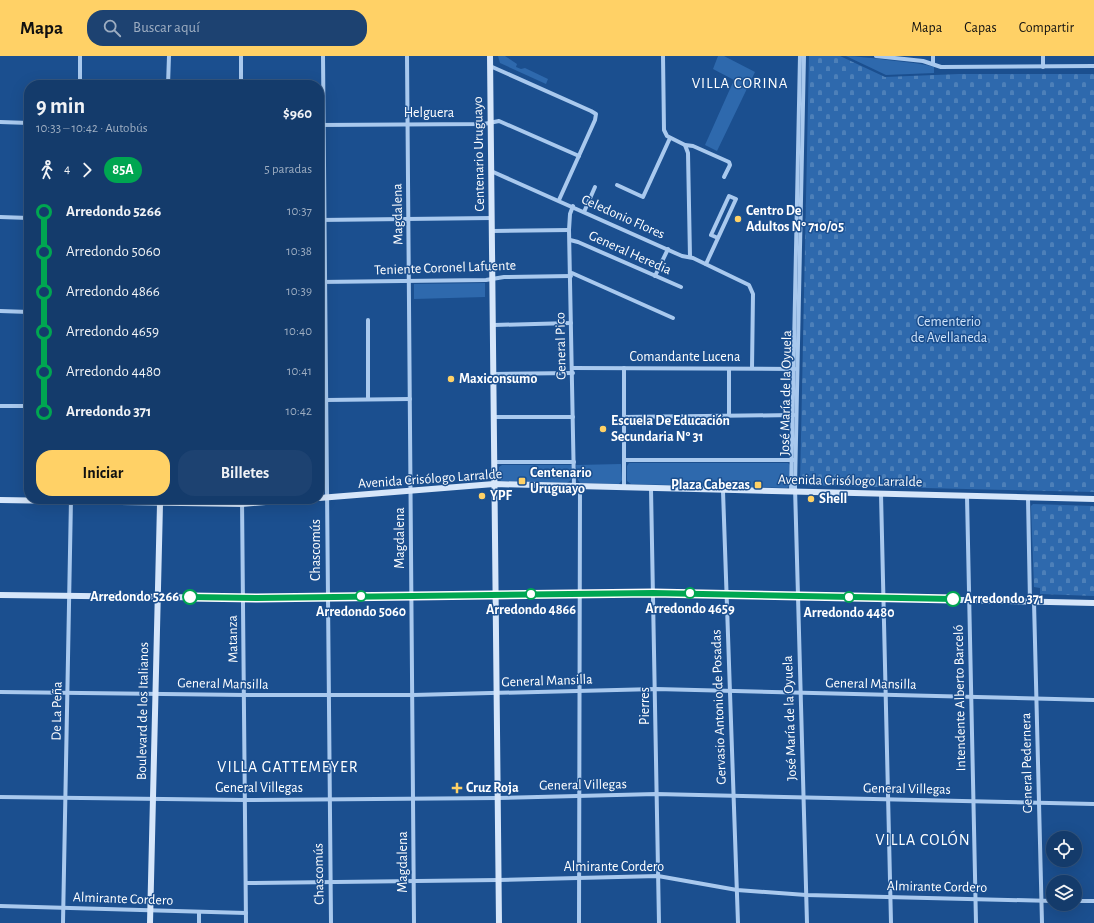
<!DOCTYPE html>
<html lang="es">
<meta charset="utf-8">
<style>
body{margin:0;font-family:"Alegreya Sans",sans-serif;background:#1d4271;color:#f1f3f6;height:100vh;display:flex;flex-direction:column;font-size:15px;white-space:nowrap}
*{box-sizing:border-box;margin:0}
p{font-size:13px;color:#9dadc1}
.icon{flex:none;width:22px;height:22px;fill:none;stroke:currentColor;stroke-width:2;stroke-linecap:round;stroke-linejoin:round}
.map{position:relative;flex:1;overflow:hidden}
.side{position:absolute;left:24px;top:24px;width:300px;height:424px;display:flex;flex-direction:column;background:#143b6b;border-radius:16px;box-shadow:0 4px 16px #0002,0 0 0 1px #33557e}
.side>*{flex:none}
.badge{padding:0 8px;border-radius:13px;font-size:14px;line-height:26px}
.buttons{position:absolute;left:1046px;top:775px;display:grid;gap:8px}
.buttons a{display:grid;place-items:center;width:36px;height:36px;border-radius:50%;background:#143b6b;box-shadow:0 4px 16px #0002,0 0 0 1px #33557e;font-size:20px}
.map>.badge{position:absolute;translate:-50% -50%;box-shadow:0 0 0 2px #fff}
.legs{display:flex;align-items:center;gap:6px;height:44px;padding:0 12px;font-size:13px}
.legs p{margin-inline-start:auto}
.headline{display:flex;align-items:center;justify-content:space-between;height:68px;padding:0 12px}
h1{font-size:22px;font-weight:700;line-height:30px}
.button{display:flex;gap:8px;margin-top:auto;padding:8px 12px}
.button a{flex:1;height:46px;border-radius:16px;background:#ffd166;color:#111;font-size:16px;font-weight:700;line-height:46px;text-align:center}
.button a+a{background:#1d4271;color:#f1f3f6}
ul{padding:0 12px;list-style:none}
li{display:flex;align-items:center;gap:14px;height:40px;font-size:15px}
li i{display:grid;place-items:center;width:6px;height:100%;margin:0 5px;background:currentColor}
li i::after{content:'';width:10px;height:10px;margin:-5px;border:3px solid;border-radius:50%;background:#143b6b}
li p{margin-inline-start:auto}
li:first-child i{background:linear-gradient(#0000 50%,currentColor 0)}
li:last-child i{background:linear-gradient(currentColor 50%,#0000 0)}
header{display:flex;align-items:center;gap:24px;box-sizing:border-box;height:56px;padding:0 20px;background:#ffd166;color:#111}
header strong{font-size:19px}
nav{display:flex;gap:22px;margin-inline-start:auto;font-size:14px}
.search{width:280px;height:36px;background:#1d4271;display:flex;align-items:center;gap:10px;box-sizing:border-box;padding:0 14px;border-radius:16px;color:#9dadc1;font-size:15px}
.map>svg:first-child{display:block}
</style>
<header>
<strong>Mapa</strong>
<div class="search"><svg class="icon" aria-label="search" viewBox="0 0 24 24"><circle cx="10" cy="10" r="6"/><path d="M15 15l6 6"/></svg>Buscar aquí</div>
<nav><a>Mapa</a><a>Capas</a><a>Compartir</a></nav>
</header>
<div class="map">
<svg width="1094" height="867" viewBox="0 0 1094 867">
<defs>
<pattern id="cemetery-stones" width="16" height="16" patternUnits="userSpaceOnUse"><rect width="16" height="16" fill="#2e69ad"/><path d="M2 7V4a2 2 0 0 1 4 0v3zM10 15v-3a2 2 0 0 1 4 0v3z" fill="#4d80b9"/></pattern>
</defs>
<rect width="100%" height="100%" fill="#1b4f8f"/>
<g fill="url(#cemetery-stones)">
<path d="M809,0H840L885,21L959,18H1094V436L800,429Z"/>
<path d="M1033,448L1094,450V540L1040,538V532L1034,531L1031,450Z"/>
</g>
<g fill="#2e69ad">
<path d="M498,0H505L517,8L516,11L521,13L525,12L548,23L546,28L500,7Z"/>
<path d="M718,0H724L755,16L717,95L705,89L734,24L713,13Z"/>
<path d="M846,0C858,0 868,2 880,3C899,6 916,6 934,11V17L886,19Z"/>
<path d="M485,227V241L414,243V228Z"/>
<path d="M629,407H788L790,409L789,430L787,432L631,428L627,425V410Z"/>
<path d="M621,408L622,424L619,428L580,427L578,424L576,409Z"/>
<path d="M502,409H572L571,424L567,427L501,425L499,422V411Z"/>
</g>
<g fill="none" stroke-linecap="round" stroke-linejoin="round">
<g stroke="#a9c9ee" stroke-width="4">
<path d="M241,0V29"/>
<path d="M323,0L331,867"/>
<path d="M407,0L414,867"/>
<path d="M663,0L664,74L667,80L685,89L688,97L690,201"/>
<path d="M804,0L795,431L807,867"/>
<path d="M876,0L923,5L941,11L1094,10"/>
<path d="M933,0V8"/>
<path d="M1043,0V11"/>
<path d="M490,10L591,55L596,58L595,64L559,144"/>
<path d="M80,29V0"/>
<path d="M168,29L169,0"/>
<path d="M0,66L29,67"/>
<path d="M319,69L484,68L499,65L579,100"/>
<path d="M685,89L693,90L729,106L730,109L724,121"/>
<path d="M491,115L682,200L693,202L749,229L753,238L752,312"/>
<path d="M617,129L643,141L670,82"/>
<path d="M573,150L570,158L569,174L574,430"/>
<path d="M584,156L595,131"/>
<path d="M0,161L29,162"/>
<path d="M319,164L492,162"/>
<path d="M492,175L569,174"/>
<path d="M570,184L578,186L681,231"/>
<path d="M706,208L736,143L729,140L711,179L718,182"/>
<path d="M572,217L673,262"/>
<path d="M655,220L668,193"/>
<path d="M319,226L486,224L504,221L571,220"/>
<path d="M0,255L29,256"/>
<path d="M494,269L571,267"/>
<path d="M573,312L795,313"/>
<path d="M624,312V432"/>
<path d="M494,318L573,317"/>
<path d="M368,343V264"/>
<path d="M326,344L410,343"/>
<path d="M0,350H29"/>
<path d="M729,359V313"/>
<path d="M494,361H573"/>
<path d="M624,361L794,359"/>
<path d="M625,404H794"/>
<path d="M495,406H574"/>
<path d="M651,433L659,867"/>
<path d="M723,435L738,867"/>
<path d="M791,436L800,0"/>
<path d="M881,438L891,867"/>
<path d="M967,440L976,867"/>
<path d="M1028,442L1030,546"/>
<path d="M242,443L246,867"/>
<path d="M1034,546L1042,867"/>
<path d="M0,636L245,639H413L656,633L1094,644"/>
<path d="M0,741L245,744L498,742L656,738L1094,748"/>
<path d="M246,827L498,824L658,820L737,834L806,839L1053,845"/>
<path d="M1075,845H1094"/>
<path d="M0,850L246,857"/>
<path d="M63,867L71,443"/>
<path d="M199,867V857"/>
<path d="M579,867L580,430"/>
</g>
<g stroke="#d6e6fa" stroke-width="6">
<path d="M490,0L499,867"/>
<path d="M319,442L494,428L1094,443"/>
<path d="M0,444L242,448L301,443"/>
<path d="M0,539L243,542L653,537L1094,547"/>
<path d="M150,867L160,448"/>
</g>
</g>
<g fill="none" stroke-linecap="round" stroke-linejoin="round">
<g stroke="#fff" stroke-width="9">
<path id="line-1" d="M190,541L257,542L653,537L953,543"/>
</g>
<use href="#line-1" stroke="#00a651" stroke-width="6"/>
</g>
<g fill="#ffd166" stroke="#1b4f8f" stroke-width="1.5">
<circle cx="738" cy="163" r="4"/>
<circle cx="451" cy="323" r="4"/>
<circle cx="603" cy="373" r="4"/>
<rect x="518" y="421" width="8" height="8" rx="2"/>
<rect x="754" y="425" width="8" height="8" rx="2"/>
<circle cx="482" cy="440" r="4"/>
<circle cx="811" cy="443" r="4"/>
<path d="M455 726h4v4h4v4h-4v4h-4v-4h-4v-4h4z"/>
</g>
<g fill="#fff" stroke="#00a651" stroke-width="2">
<circle cx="690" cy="537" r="5"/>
<circle cx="531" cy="538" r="5"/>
<circle cx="361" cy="540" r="5"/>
<circle cx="190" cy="541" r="7"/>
<circle cx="849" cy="541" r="5"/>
<circle cx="953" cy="543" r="7"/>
</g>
<g text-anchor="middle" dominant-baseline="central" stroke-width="3" stroke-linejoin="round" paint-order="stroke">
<g font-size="14" fill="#fff" stroke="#1b4f8f">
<text x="429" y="57">Helguera</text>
<text transform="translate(479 98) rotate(-91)">Centenario Uruguayo</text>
<text transform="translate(398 158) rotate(-91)">Magdalena</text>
<text transform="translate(623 161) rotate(24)">Celedonio Flores</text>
<text transform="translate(630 197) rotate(24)">General Heredia</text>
<text transform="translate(445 212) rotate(-2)">Teniente Coronel Lafuente</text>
<text transform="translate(561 290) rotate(-91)">General Pico</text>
<text x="685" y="301">Comandante Lucena</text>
<text transform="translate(786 337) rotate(-89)">José María de la Oyuela</text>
<text transform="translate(430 423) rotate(-4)">Avenida Crisólogo Larralde</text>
<text transform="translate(850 425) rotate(1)">Avenida Crisólogo Larralde</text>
<text transform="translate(400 482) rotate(-90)">Magdalena</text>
<text transform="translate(316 494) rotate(-90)">Chascomús</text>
<text transform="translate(233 583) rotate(-91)">Matanza</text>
<text transform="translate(547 625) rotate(-2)">General Mansilla</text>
<text transform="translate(223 628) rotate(1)">General Mansilla</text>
<text transform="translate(871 628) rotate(1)">General Mansilla</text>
<text transform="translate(960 642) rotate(-91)">Intendente Alberto Barceló</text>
<text transform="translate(645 650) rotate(-90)">Pierres</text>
<text transform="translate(719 651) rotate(-92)">Gervasio Antonio de Posadas</text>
<text transform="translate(57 655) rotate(-89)">De La Peña</text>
<text transform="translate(143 655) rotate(-89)">Boulevard de los Italianos</text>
<text transform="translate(790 662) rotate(-92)">José María de la Oyuela</text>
<text transform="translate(1027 707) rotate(-91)">General Pedernera</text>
<text transform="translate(583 729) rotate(-1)">General Villegas</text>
<text x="259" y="732">General Villegas</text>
<text transform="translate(907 733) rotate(1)">General Villegas</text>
<text transform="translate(403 806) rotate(-90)">Magdalena</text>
<text x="614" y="811">Almirante Cordero</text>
<text transform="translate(319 818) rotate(-91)">Chascomús</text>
<text transform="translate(937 831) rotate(1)">Almirante Cordero</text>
<text transform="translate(123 843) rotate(2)">Almirante Cordero</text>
</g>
<g font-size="14" font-weight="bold" fill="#fff" stroke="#1b4f8f" text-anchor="start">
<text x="746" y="155">Centro De<tspan x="746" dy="16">Adultos Nº 710/05</tspan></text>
<text x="459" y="323">Maxiconsumo</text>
<text x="611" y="365">Escuela De Educación<tspan x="611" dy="16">Secundaria Nº 31</tspan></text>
<text x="530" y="417">Centenario<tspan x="530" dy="16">Uruguayo</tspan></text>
<text x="750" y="429" text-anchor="end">Plaza Cabezas</text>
<text x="490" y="440">YPF</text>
<text x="819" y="443">Shell</text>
<text x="466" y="732">Cruz Roja</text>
</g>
<g font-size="14" fill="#cfe3fa" stroke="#1b4f8f">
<text x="949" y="266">Cementerio<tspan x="949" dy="16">de Avellaneda</tspan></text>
</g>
<g font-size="14" font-weight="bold" fill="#fff" stroke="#1b4f8f">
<text x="179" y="541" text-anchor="end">Arredondo 5266</text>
<text x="964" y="543" text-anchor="start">Arredondo 371</text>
<text x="690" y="553">Arredondo 4659</text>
<text x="531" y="554">Arredondo 4866</text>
<text x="361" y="556">Arredondo 5060</text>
<text x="849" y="557">Arredondo 4480</text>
</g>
<g font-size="15" letter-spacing="1" fill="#fff" stroke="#1b4f8f">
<text x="740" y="27">VILLA CORINA</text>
</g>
<g font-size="16" letter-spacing="1" fill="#fff" stroke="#1b4f8f">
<text x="288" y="711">VILLA GATTEMEYER</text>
<text x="923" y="784">VILLA COLÓN</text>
</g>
</g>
</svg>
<div class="buttons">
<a><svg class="icon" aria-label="locate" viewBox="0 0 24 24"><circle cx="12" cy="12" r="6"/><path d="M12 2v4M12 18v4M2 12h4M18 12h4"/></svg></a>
<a><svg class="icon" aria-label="layers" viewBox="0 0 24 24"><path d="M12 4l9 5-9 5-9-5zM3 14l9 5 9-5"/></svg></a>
</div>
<section class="side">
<div class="headline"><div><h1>9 min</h1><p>10:33 – 10:42 · Autobús</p></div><b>$960</b></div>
<div class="legs"><svg class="icon" aria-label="walk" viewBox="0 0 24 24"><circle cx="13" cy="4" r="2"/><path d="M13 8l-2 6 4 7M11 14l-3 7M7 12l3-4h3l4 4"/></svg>4<svg class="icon" aria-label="forward" viewBox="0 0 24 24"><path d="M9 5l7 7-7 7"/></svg><b class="badge" style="background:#00a651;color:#fff">85A</b><p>5 paradas</p></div>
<ul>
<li><i style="color:#00a651"></i><b>Arredondo 5266</b><p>10:37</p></li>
<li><i style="color:#00a651"></i><span>Arredondo 5060</span><p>10:38</p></li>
<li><i style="color:#00a651"></i><span>Arredondo 4866</span><p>10:39</p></li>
<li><i style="color:#00a651"></i><span>Arredondo 4659</span><p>10:40</p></li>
<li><i style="color:#00a651"></i><span>Arredondo 4480</span><p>10:41</p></li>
<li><i style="color:#00a651"></i><b>Arredondo 371</b><p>10:42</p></li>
</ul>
<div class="button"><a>Iniciar</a><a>Billetes</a></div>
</section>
</div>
